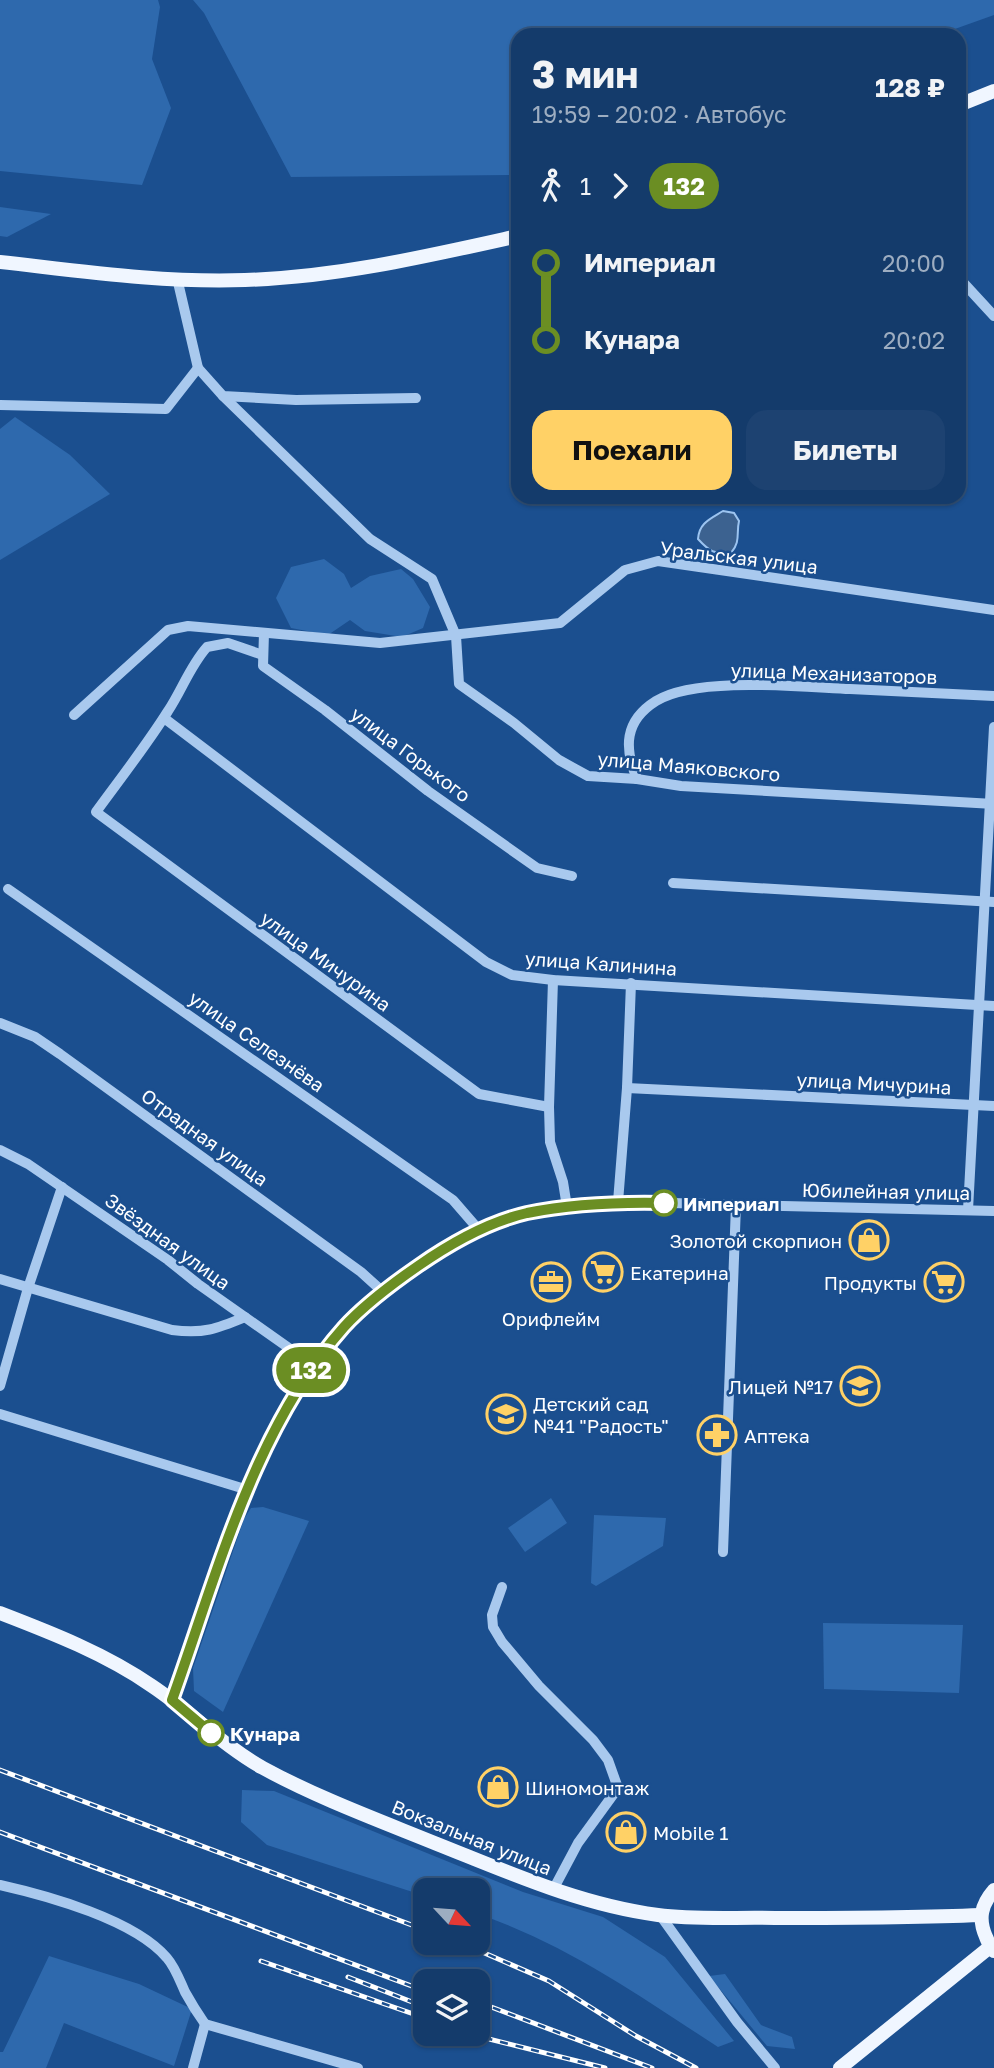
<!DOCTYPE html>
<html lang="ru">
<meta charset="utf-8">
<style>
body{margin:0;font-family:"Golos Text",sans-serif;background:#1d4271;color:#f1f3f6;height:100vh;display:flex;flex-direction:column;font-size:26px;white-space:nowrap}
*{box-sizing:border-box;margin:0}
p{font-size:23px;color:#9dadc1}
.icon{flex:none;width:38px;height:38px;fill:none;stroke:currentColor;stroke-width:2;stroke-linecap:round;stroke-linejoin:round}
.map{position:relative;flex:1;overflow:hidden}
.details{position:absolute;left:511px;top:28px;width:455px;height:476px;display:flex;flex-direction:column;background:#143b6b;border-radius:21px;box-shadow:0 2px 5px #0004,0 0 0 2px #33557e}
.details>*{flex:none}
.badge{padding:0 14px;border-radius:23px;font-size:24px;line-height:46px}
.needle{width:46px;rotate:116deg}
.buttons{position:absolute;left:413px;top:1878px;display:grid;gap:14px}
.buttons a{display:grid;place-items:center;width:77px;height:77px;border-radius:14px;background:#143b6b;box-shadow:0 2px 5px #0004,0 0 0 2px #33557e;font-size:35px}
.map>.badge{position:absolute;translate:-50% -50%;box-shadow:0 0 0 4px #fff}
.legs{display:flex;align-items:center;gap:10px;height:77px;padding:0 21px;font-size:23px}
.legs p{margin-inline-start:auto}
.overview{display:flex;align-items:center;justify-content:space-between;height:119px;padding:0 21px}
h1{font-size:38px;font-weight:700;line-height:52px}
.button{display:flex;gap:14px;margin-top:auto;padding:14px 21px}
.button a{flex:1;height:80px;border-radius:21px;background:#ffd166;color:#111;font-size:28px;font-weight:700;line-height:80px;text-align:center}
.button a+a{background:#1d4271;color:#f1f3f6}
ul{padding:0 21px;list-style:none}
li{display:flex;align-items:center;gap:24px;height:77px;font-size:26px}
li i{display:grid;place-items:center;width:10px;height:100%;margin:0 9px;background:currentColor}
li i::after{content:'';width:18px;height:18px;margin:-9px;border:5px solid;border-radius:50%;background:#143b6b}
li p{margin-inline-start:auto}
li:first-child i{background:linear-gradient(#0000 50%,currentColor 0)}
li:last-child i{background:linear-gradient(currentColor 50%,#0000 0)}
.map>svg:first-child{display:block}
</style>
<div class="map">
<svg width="994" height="2068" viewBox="0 0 994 2068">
<rect width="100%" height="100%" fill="#1b4f8f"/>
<g fill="#2e69ad">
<path d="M0,0H158L160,7L152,59L171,108L142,185L0,171Z"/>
<path d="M193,0H994V15L938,35H518V175L291,177L204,13Z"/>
<path d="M0,207L51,214L7,237L0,236Z"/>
<path d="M15,417L70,455L110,494L0,560V429Z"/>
<path d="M324,559L344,574L351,588L370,576L401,569L413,579L430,607L423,628L402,637L365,631L350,620L328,635L291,628L276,598L291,567Z"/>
<path d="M551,1498L567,1523L525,1552L508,1528Z"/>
<path d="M263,1507L309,1521L223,1712L194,1691L193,1668L244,1519L251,1508Z"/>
<path d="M594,1515L666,1518L663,1546L596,1586L591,1583Z"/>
<path d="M823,1623L963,1625L959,1693L824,1689Z"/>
<path d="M242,1790L274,1791L523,1892L603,1917L665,1957L734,2041L718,2047C641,1997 566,1944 478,1914V1890H425V1896L267,1845L241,1822Z"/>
<path d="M49,1956L139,1984L192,2009L174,2066L64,2023L46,2068H0V2052H3Z"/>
<path d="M725,1974L761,2025L792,2037L795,2049L767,2046L709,1976Z"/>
</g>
<path fill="#3c6290" stroke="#9cc4f0" stroke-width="2" d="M723,511L734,513L739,521C736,534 741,541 731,553C715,555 709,551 698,539C699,523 710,519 723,511Z"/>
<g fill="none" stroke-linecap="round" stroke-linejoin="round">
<g stroke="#a9c9ee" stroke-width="10">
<path d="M177,278L198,368"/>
<path d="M959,278L994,316"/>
<path d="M223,396L370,539L432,579L456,636L459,684L514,723L559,760L588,776L637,779L681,786L994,804"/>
<path d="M0,405L166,409L198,368L223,396L296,400L416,398"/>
<path d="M264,633L263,666L325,710L428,791L537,868L572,876"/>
<path d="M263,655L228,643L207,647C190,666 182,690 168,711C146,746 120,779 96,812L479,1094L549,1107"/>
<path d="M74,715L168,630L188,626L380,643L560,623L625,570L658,561L994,610"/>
<path d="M164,718L486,962L512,975L553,980L994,1006"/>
<path d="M637,779C624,748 624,721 656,701C696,676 802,687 850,689C898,691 946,694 994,696"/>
<path d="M673,883L994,902"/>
<path d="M8,889L453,1200L479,1230"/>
<path d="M553,980L549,1107L550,1142L563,1182L567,1207"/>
<path d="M0,1023L35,1037L60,1054L361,1272L382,1291"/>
<path d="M627,1088L994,1106"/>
<path d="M0,1150L28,1164L168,1260L198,1284L313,1365"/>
<path d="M618,1202L627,1088L631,983"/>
<path d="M968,1210L994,727"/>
<path d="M0,1279L172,1330C204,1334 216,1329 245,1317"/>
<path d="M0,1386L28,1288L62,1187"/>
<path d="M0,1414L248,1490"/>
<path d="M723,1552L736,1205"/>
<path d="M502,1587L492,1615L493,1627L502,1642L539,1686L593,1740L608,1760L618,1788L578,1843L553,1890"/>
<path d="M172,1700C207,1601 237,1495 289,1402C336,1320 432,1236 525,1214C597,1196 673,1204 745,1205C828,1207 911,1209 994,1211"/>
<path d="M0,1885C49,1896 135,1920 167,1958C175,1967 180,1981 185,1992C191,2003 198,2014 205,2024"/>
<path d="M660,1915L737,2022L775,2068"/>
<path d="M205,2024L358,2068"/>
<path d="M193,2068L205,2024"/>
</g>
<g stroke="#f0f6ff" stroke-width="14">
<path d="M959,105L994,91"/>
<path d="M0,262C81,271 163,283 245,280C338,277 428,256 518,236"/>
<path d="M0,1613C52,1633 106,1654 152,1686C191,1712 222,1745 263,1768C318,1798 378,1820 437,1844C510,1873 581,1905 658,1915C696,1920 736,1917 775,1918C844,1918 912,1918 981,1915"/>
<path d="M994,1890C981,1905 978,1919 986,1937C989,1943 989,1947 994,1951"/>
<path d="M840,2068L990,1947"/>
</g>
<g stroke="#fff" stroke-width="5">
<g id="rail">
<path d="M0,1770L425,1930"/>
<path d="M0,1832L425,1991"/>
<path d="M439,1942L467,1953"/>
<path d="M459,1942L549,1981L636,2036L696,2068"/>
<path d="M261,1961L425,2018"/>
<path d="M348,1977L425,2007"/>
<path d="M478,2002L652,2068"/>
<path d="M469,2034L605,2068"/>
</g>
</g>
<use href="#rail" stroke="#1b4f8f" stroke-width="2.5" stroke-dasharray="8" stroke-linecap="butt"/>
</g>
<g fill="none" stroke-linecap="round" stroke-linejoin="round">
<g stroke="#fff" stroke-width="16">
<path id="line-1" d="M211,1733L172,1700C217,1575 254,1428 344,1327C366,1303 392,1284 418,1266C451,1243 488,1222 527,1213C572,1204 618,1202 664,1203"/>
</g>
<use href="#line-1" stroke="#6b8e23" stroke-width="10"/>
</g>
<defs>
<g id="shop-ring" transform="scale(2.0125)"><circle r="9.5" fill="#1b4f8f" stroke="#ffd166" stroke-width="1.5"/><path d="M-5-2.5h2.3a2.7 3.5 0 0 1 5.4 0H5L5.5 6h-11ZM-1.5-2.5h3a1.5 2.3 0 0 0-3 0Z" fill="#ffd166"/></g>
<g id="supermarket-ring" transform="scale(2.0125)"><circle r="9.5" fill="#1b4f8f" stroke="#ffd166" stroke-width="1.5"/><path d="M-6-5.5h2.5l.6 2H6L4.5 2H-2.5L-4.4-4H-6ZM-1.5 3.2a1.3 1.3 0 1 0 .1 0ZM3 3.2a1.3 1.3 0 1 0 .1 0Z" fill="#ffd166"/></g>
<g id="office-ring" transform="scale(2.0125)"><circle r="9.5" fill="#1b4f8f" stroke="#ffd166" stroke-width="1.5"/><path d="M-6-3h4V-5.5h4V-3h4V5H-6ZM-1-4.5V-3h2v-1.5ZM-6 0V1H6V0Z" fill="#ffd166"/></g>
<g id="school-ring" transform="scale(2.0125)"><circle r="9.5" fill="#1b4f8f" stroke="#ffd166" stroke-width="1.5"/><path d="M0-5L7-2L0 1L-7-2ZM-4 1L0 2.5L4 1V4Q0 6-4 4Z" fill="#ffd166"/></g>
<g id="pharmacy-ring" transform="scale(2.0125)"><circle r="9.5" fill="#1b4f8f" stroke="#ffd166" stroke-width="1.5"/><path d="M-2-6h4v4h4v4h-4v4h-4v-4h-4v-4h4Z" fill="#ffd166"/></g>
</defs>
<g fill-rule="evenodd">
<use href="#shop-ring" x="869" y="1240"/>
<use href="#supermarket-ring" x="603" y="1272"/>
<use href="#office-ring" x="551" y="1282"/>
<use href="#supermarket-ring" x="944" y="1282"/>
<use href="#school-ring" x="860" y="1386"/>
<use href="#school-ring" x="506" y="1414"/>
<use href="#pharmacy-ring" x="717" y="1435"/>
<use href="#shop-ring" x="498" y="1787"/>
<use href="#shop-ring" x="626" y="1832"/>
</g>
<g fill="#fff" stroke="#6b8e23" stroke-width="3.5">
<circle cx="664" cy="1203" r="12"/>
<circle cx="211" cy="1733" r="12"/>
</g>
<g text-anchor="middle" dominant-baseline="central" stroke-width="5" stroke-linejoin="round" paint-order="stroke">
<g font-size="19" fill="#fff" stroke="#1b4f8f">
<text transform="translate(739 557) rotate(7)">Уральская улица</text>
<text transform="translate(834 673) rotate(2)">улица Механизаторов</text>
<text transform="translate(411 754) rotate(37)">улица Горького</text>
<text transform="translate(689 766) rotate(5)">улица Маяковского</text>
<text transform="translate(326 961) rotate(36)">улица Мичурина</text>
<text transform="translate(601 963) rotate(4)">улица Калинина</text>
<text transform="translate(257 1041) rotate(35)">улица Селезнёва</text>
<text transform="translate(874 1083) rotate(3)">улица Мичурина</text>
<text transform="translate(205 1137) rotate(36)">Отрадная улица</text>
<text transform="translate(886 1191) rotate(1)">Юбилейная улица</text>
<text transform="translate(168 1241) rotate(36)">Звёздная улица</text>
<text transform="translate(472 1837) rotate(22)">Вокзальная улица</text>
</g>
<g font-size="19" font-weight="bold" fill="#fff" stroke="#1b4f8f" text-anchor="start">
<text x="683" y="1203">Империал</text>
<text x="230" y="1733">Кунара</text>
</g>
<g font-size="19" fill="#fff" stroke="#1b4f8f" text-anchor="start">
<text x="842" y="1240" text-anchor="end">Золотой скорпион</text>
<text x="630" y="1272">Екатерина</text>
<text x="917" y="1282" text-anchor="end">Продукты</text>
<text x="551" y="1318" text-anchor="middle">Орифлейм</text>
<text x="833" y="1386" text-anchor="end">Лицей №17</text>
<text x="533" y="1403">Детский сад<tspan x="533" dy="22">№41 "Радость"</tspan></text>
<text x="744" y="1435">Аптека</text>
<text x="525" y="1787">Шиномонтаж</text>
<text x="653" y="1832">Mobile 1</text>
</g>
</g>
</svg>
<div class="buttons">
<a><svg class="needle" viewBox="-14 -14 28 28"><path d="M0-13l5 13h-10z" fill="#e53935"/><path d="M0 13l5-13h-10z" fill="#9dadc1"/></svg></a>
<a><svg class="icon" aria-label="layers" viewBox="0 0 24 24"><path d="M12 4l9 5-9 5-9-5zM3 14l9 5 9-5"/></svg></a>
</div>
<b class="badge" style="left:311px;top:1370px;background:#6b8e23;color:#fff">132</b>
<section class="details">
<div class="overview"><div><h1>3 мин</h1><p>19:59 – 20:02 · Автобус</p></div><b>128 ₽</b></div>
<div class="legs"><svg class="icon" aria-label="walk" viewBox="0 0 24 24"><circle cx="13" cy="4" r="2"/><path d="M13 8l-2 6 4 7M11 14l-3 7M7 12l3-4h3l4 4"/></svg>1<svg class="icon" aria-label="forward" viewBox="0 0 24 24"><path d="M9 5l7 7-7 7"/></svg><b class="badge" style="background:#6b8e23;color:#fff">132</b></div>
<ul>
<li><i style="color:#6b8e23"></i><b>Империал</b><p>20:00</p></li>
<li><i style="color:#6b8e23"></i><b>Кунара</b><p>20:02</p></li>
</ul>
<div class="button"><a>Поехали</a><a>Билеты</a></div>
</section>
</div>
